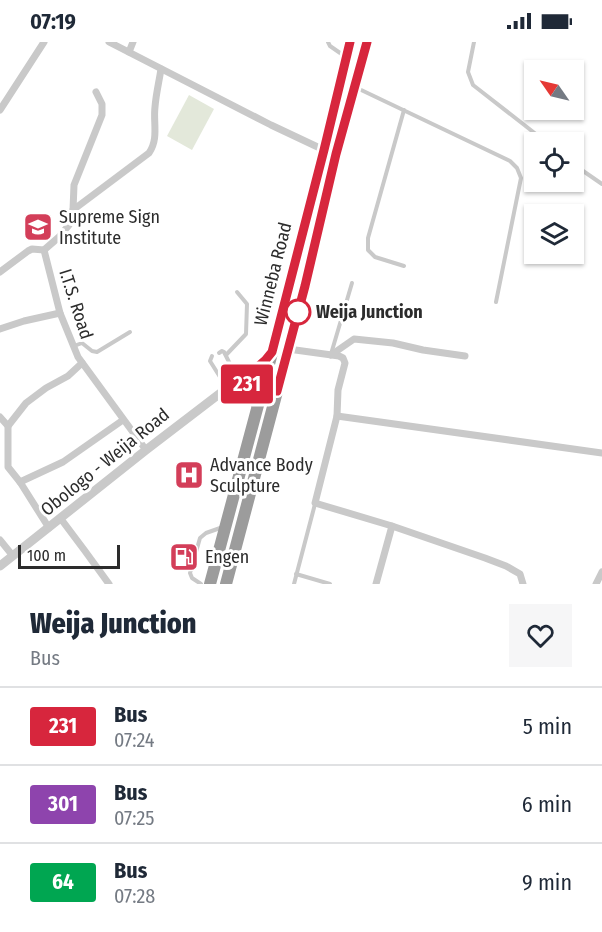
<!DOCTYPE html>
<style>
body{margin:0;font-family:"Fira Sans Condensed",sans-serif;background:#f6f6f7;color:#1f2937;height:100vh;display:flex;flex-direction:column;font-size:22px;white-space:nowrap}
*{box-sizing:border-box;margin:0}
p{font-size:20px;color:#747a83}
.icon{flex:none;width:33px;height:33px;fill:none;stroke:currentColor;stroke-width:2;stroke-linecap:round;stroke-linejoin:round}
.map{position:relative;height:542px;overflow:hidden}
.side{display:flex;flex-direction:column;background:#fff;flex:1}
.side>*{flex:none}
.badge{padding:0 12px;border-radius:4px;font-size:21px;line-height:39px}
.needle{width:39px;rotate:304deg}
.tools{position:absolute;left:524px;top:18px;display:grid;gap:12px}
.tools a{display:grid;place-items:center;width:60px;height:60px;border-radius:0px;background:#fff;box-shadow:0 2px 4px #0004;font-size:30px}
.scale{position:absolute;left:18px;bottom:15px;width:102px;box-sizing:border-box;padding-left:6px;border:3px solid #2c2c2c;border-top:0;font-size:16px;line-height:21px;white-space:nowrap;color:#2c2c2c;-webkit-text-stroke:4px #fff;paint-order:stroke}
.map>.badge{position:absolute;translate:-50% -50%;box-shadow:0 0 0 3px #fff}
.round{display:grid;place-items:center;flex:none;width:63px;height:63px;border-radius:0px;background:#f6f6f7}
.overview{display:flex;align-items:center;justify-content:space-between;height:102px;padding:0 30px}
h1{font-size:28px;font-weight:800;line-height:45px}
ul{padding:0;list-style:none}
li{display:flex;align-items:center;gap:18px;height:78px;padding:0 30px;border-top:2px solid #e0e1e3}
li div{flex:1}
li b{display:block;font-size:22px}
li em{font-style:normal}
li .badge{min-width:66px;font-weight:700;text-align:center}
.status{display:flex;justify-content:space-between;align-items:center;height:42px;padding:0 30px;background:#fff;direction:ltr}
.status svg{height:16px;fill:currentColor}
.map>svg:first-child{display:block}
</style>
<div class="status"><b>07:19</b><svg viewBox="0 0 49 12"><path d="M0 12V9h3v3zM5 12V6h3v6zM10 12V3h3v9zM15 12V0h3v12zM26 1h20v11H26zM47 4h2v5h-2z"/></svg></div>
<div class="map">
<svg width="602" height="542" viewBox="0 0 602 542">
<rect width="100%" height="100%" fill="#fff"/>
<path fill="#e3e8da" d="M189,53L214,67L192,108L167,94Z"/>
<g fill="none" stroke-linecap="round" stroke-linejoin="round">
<g stroke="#c9c9c9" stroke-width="4">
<path d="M328,0L330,4L343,13"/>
<path d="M474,0L468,30L473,43L546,100"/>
<path d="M357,46L510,119L517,126L521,136L496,260"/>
<path d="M404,68L368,196V208L375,215L404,224"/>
<path d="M573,122L602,142"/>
<path d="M74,304L82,301L92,309L97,310L130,290"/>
<path d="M219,311L222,309L224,310L233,328"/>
<path d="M331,312L352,241"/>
<path d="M226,313L246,292L247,262L237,250"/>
<path d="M212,314L210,319L220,335"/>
<path d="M225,346L220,339V335L233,328L236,330L239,336"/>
<path d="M296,532L330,542"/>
<path d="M201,542L192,536L190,531L200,496L206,491L223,485"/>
<path d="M294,542L315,462"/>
</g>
<g stroke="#c9c9c9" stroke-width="7">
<path d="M109,0L271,83L324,108"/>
<path d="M129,10L133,0"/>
<path d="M96,50L102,62V73L74,143L73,168L69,183L59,195L44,208L60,271L78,315L146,408"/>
<path d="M0,68L44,0"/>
<path d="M73,168L149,111C159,97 153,80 155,65C156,52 159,40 161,27"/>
<path d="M0,230L28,209L32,207L44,208"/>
<path d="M0,287L24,279L60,271"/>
<path d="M288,307L339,314L343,316L345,321L338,348L337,374L315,461L392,484L485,516L506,524L520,532L523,542"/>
<path d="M331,313L354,297L393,301L423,308L465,314"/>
<path d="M337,374L602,411"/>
<path d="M0,375L8,384V425L20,440L49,486"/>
<path d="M8,384L26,361L46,346L68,334L82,321"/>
<path d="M20,440L63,420L123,378"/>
<path d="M61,477L85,509L109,542"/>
<path d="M0,498L13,514"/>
<path d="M376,542L392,484"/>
<path d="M596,542L602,530"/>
</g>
<g stroke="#c9c9c9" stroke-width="9">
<path d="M239,342L250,343L277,349"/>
<path d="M0,524L146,408L244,333L251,332L280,337"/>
</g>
<g stroke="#9c9c9c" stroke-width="12">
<path d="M247,332L261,324L269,314"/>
<path d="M236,342L246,348L257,362"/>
<path d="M210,542L272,311L324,108L350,0"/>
<path d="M226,542L305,244L336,112L367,0"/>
</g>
</g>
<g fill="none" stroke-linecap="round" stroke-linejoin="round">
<g stroke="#fff" stroke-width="14">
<path id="line" d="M350,0L324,108L272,310C260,327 247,331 230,343H250L277,349L305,244L336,112L367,0"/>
</g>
<use href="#line" stroke="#d7263d" stroke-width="9"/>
</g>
<defs>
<g id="university-square" transform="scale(1.5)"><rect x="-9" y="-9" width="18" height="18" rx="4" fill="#d33e59" stroke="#fff"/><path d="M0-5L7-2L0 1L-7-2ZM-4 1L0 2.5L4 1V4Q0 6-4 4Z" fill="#fff"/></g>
<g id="hospital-square" transform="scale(1.5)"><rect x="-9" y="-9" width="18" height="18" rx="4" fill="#d33e59" stroke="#fff"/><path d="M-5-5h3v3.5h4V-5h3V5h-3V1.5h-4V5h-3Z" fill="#fff"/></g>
<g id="fuel-square" transform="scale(1.5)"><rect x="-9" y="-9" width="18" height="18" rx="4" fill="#d33e59" stroke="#fff"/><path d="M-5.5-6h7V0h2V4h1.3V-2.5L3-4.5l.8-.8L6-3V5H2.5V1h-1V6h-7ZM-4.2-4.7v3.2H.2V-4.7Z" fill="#fff"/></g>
</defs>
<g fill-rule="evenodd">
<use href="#university-square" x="38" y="185"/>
<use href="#hospital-square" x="189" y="433"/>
<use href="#fuel-square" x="184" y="515"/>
</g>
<circle fill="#fff" stroke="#d7263d" stroke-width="3" cx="298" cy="270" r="12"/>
<g text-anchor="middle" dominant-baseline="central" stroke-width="6" stroke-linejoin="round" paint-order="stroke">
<g font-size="18" fill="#2c2c2c" stroke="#fff" text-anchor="start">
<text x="59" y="175">Supreme Sign<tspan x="59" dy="21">Institute</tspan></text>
<text x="210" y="423">Advance Body<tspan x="210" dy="21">Sculpture</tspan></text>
<text x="205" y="515">Engen</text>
</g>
<g font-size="18" fill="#2c2c2c" stroke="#fff">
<text transform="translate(273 232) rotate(-76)">Winneba Road</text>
<text transform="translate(76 262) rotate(72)">I.T.S. Road</text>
<text transform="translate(105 420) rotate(-39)">Obologo - Weija Road</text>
</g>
<g font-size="18" font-weight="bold" fill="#2c2c2c" stroke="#fff" text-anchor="start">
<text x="316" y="270">Weija Junction</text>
</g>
</g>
</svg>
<div class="tools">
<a><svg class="needle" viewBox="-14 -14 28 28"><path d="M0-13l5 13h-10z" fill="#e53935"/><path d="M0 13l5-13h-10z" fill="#747a83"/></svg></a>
<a><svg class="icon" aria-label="locate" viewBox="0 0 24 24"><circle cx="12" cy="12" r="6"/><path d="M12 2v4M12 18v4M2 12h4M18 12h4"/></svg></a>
<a><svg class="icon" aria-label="layers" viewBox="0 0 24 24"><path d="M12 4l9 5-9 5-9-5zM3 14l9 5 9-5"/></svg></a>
</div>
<div class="scale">100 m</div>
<b class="badge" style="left:247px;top:342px;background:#d7263d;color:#fff">231</b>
</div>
<section class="side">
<div class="overview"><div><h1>Weija Junction</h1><p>Bus</p></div><a class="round"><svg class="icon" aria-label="heart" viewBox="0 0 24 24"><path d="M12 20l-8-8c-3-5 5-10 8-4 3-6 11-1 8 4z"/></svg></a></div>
<ul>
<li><span class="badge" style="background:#d7263d;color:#fff">231</span><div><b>Bus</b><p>07:24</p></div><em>5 min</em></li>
<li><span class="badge" style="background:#8e44ad;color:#fff">301</span><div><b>Bus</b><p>07:25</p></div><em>6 min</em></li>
<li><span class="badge" style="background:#00a651;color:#fff">64</span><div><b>Bus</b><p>07:28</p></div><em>9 min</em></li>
</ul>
</section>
